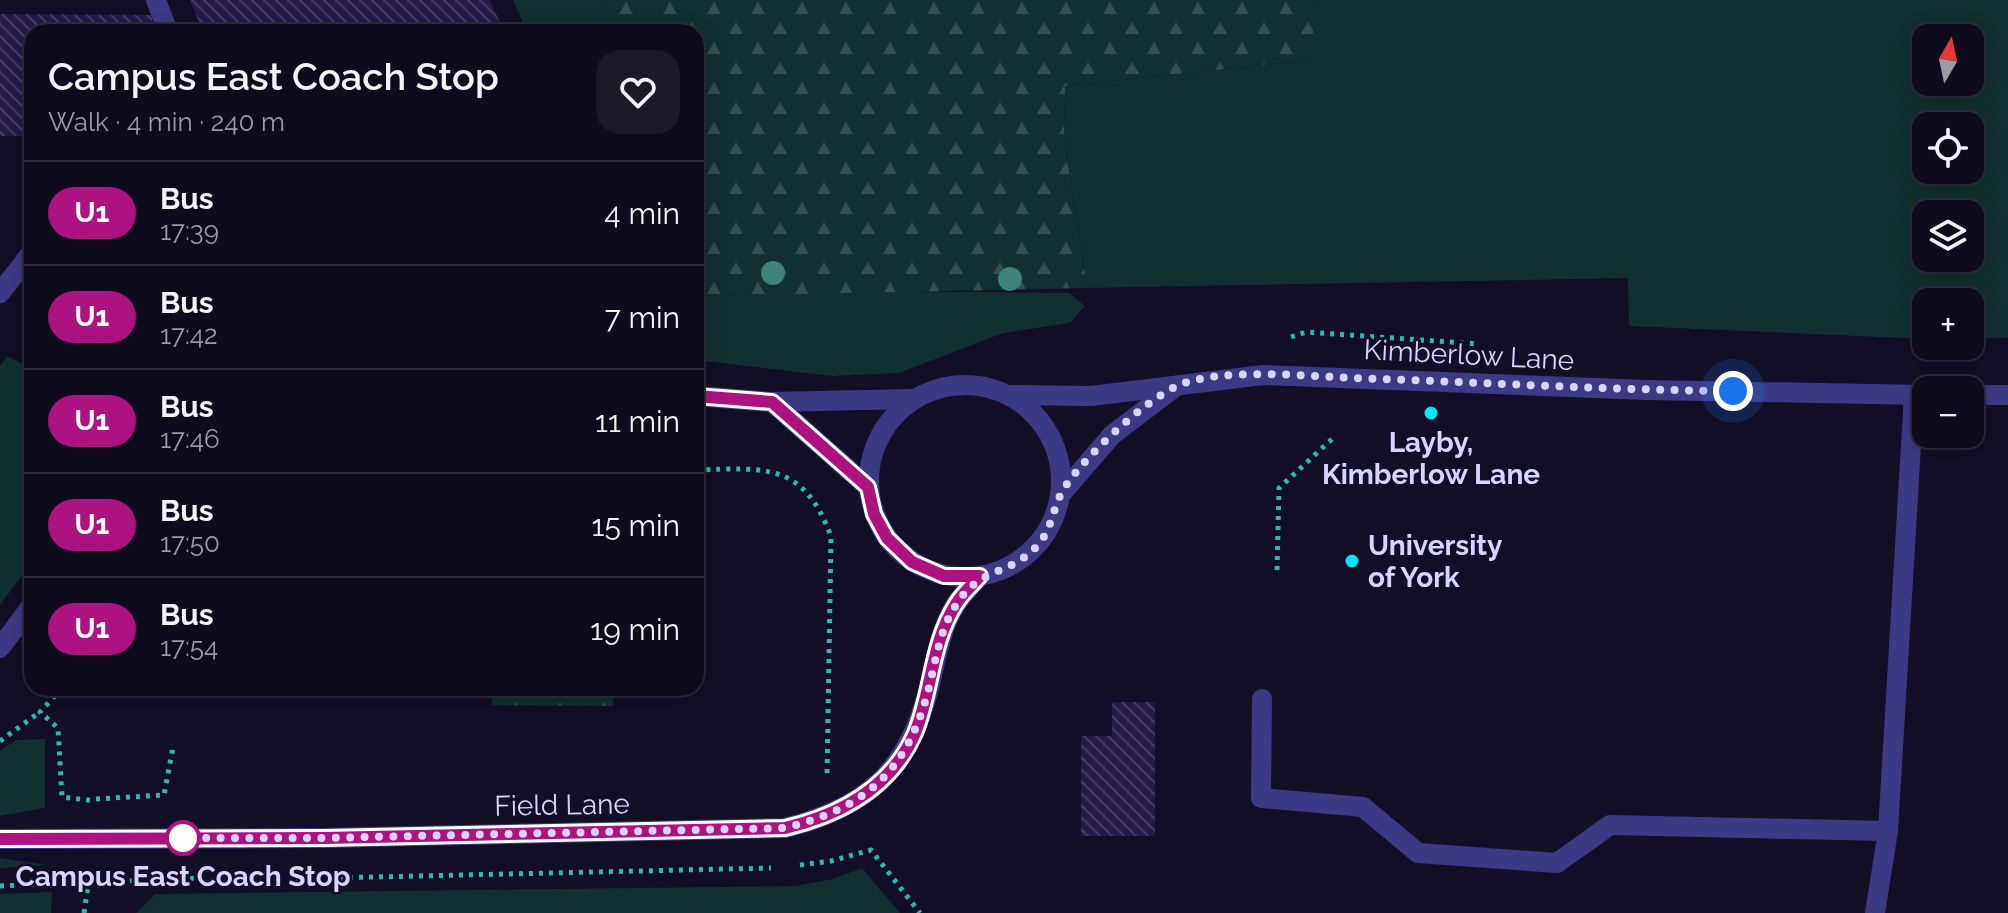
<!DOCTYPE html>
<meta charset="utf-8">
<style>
body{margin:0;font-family:Raleway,sans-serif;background:#1c1929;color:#f1f3f6;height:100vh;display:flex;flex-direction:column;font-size:30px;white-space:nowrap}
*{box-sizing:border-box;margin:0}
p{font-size:26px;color:#9b9ba3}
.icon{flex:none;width:44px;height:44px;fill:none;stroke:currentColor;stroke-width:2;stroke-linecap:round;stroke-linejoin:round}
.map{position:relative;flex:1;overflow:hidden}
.side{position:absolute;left:24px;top:24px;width:680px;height:672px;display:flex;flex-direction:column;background:#0e0b1c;border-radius:24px;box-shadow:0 4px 20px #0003,0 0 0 2px #2e2b3b}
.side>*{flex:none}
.badge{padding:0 16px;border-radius:26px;font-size:28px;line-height:52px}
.needle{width:52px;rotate:9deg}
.buttons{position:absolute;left:1912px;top:24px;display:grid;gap:16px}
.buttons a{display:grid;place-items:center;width:72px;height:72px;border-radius:16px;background:#0e0b1c;box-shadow:0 4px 20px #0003,0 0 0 2px #2e2b3b;font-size:40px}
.you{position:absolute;width:40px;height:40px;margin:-20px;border:6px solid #fff;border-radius:50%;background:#1a73e8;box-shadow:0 0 0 12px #1a73e833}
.map>.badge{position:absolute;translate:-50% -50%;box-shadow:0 0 0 4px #fff}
.round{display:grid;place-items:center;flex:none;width:84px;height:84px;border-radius:24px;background:#1c1929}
.headline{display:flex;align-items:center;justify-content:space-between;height:136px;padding:0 24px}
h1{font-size:38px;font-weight:600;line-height:60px}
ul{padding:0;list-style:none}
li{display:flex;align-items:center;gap:24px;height:104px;padding:0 24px;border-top:2px solid #2e2b3b}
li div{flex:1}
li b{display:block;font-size:30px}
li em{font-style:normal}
li .badge{min-width:88px;font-weight:700;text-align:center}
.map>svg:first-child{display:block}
</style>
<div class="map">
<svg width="2008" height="913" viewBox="0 0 2008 913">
<defs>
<pattern id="forest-firs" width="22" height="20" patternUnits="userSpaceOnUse" patternTransform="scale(2)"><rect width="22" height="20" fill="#12302f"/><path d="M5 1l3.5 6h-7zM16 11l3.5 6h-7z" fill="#344d4e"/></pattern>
<pattern id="building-back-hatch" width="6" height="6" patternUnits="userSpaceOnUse" patternTransform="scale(2)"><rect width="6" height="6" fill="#241b47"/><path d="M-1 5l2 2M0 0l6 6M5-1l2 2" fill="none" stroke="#433b63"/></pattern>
</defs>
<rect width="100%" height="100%" fill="#130f26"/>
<g fill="#12302f" fill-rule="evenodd">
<path d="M513,0H605L602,32H527Z"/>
<path d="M1316,0H2008V338H1970V302H1926V339L1629,326L1628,278L1087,288L1064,137L1065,86L1310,60ZM1926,38H1970V82H1926ZM1926,126H1970V170H1926ZM1926,214H1970V258H1926Z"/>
<path d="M899,291L1069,293L1085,306L1070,323L1003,333L899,373L832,376L696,360V296Z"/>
<path d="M7,356L27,366L32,362V562L0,605V366Z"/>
<path d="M45,739V808L0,816V751L16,740Z"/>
<path d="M0,858L47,865L0,868Z"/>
<path d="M862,868L900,913H136L155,894L796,886L833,879Z"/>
<path d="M52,892L51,913H0V894Z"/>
</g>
<g fill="url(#forest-firs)">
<path d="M605,0H1316L1311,60L1065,86L1064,137L1087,288L696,296V32H602Z"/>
<path d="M492,688H613V706L492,705Z"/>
</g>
<g fill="url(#building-back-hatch)">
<path d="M190,0H490L504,32H203Z"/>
<path d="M0,14L152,15V32H32V136H0Z"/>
<path d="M1112,702H1155V836H1081V736H1112Z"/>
</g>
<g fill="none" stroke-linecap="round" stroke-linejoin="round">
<g stroke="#2fb8b0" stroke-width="5" stroke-dasharray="4 6" stroke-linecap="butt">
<path d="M1291,337L1306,332L1479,344"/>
<path d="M696,470C766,468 803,462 831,536L827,776"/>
<path d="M1277,570L1279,488L1332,439"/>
<path d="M62,688L40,712L58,728L62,797L96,801"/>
<path d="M0,741L40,712"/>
<path d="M96,799L164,795L173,747"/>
<path d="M800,865L831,861L871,850L920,913"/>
<path d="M329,878L771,868"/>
<path d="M0,886L199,878"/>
<path d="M84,913L89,878"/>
</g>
<g stroke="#3d3a85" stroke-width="20">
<path d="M156,0L168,32"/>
<path d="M0,293L32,252"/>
<circle cx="965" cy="481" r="96"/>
<path d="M1012,395L1091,396L1263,375L1647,390L1926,395"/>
<path d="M1970,395H2008"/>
<path d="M696,396L772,402L911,399"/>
<path d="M772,402L868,487"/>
<path d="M1062,493L1112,435L1175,387"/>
<path d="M0,648L32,605"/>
<path d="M1262,699L1261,798L1363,807L1418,853L1557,863L1610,825L1888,831"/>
<path d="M0,839L324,838L785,828C865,808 906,773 928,692C936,662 939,631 956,604C962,594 972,585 980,576"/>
<path d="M1875,913L1888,831L1914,395"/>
</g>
</g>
<g fill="#3d827b">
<circle cx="773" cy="273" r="12"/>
<circle cx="1010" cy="279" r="12"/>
</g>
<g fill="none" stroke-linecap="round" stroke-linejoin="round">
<g stroke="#fff" stroke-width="18">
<path id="line" d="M0,839L324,838L785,828C840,815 891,788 915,733C932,692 931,643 956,604C962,594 972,585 980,576H944L912,562L887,538L874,514L868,487L772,402L696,396"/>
</g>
<use href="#line" stroke="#ad1380" stroke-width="12"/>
<path stroke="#d9d4ff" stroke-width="8" stroke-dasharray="0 14.4" d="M183,838H173H324L785,828C865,808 907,772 928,691C936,661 939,631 956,605C980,566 1010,576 1037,546C1052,530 1052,510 1062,492C1080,460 1144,401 1177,386C1218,367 1306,376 1352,378C1479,382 1606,390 1733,391"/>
</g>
<g fill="#00e5ff" stroke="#130f26" stroke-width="3">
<circle cx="1431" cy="413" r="8"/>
<circle cx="1352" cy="561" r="8"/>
</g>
<circle fill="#fff" stroke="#ad1380" stroke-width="4" cx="183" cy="838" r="16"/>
<g text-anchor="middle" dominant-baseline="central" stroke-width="6" stroke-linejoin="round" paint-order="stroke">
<g font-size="28" fill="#d9d4ff" stroke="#130f26">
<text transform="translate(1469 355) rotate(3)">Kimberlow Lane</text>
<text transform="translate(562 805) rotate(-1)">Field Lane</text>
</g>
<g font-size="28" font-weight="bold" fill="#d9d4ff" stroke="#130f26">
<text x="1431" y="442">Layby,<tspan x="1431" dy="32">Kimberlow Lane</tspan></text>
<text x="1368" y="545" text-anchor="start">University<tspan x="1368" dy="32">of York</tspan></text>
</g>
<g font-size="28" font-weight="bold" fill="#d9d4ff" stroke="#130f26">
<text x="183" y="876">Campus East Coach Stop</text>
</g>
</g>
</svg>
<div class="buttons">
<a><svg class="needle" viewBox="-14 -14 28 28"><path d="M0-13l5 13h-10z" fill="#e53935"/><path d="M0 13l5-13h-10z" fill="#9b9ba3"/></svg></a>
<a><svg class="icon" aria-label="locate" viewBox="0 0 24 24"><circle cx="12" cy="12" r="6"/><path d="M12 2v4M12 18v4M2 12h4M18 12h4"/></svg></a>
<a><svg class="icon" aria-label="layers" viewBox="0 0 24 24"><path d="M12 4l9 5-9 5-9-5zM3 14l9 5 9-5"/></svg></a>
<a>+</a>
<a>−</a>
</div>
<div class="you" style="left:1733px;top:391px"></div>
<section class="side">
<div class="headline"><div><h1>Campus East Coach Stop</h1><p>Walk · 4 min · 240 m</p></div><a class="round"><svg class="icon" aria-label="heart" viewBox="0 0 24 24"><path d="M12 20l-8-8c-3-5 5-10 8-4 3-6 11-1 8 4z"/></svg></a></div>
<ul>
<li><span class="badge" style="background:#ad1380;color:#fff">U1</span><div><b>Bus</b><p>17:39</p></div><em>4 min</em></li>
<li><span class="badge" style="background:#ad1380;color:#fff">U1</span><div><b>Bus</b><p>17:42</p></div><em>7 min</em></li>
<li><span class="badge" style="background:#ad1380;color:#fff">U1</span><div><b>Bus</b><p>17:46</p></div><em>11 min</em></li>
<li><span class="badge" style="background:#ad1380;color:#fff">U1</span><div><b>Bus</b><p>17:50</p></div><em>15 min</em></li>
<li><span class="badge" style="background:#ad1380;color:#fff">U1</span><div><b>Bus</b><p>17:54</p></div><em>19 min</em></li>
</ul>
</section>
</div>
